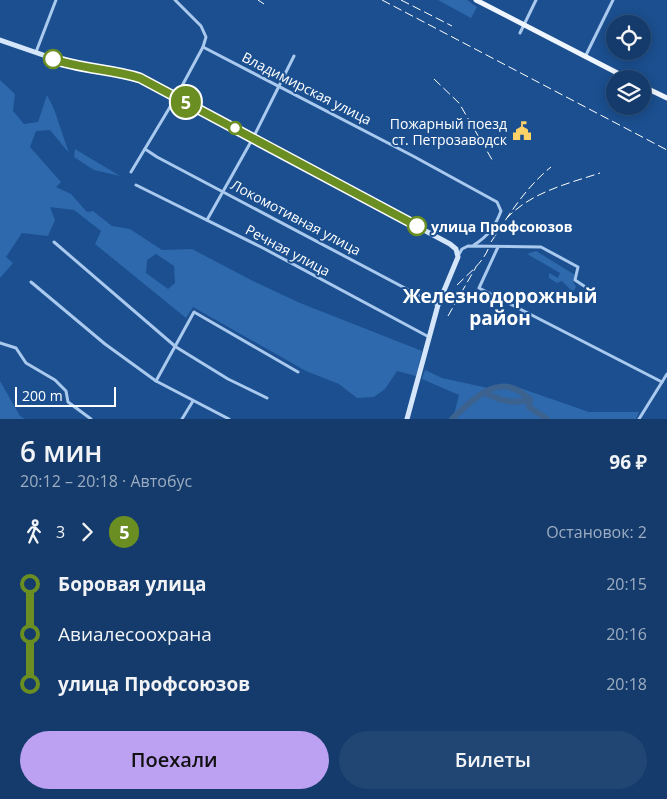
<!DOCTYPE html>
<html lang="ru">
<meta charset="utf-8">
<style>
body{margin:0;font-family:"Open Sans",sans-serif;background:#214673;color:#f1f3f6;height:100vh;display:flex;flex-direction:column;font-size:19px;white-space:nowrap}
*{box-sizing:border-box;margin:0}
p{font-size:16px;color:#9dadc1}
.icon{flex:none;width:28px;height:28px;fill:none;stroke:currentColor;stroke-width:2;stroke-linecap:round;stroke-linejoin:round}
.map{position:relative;height:419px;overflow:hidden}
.side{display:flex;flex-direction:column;background:#143b6b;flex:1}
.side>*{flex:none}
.badge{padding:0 10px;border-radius:16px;font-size:18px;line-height:32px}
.tools{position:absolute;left:606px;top:15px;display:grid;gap:10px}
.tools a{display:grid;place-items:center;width:45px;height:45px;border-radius:50%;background:#143b6b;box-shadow:0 2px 12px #0003,0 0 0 1px #33557e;font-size:25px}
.scale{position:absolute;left:15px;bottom:12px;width:101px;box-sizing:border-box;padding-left:5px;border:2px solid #fff;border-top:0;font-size:14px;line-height:18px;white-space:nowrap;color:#fff;-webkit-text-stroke:4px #1b4f8f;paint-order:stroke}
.map>.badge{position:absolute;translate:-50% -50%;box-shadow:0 0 0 2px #fff}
.legs{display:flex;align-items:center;gap:8px;height:55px;padding:0 20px;font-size:16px}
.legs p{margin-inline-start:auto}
.head{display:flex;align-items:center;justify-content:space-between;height:85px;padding:0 20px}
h1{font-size:28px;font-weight:600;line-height:38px}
.primary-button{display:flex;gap:10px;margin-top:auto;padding:10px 20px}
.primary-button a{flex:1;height:58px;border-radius:30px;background:#bca0f2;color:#111;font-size:20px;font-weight:600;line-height:58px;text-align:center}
.primary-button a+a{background:#214673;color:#f1f3f6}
ul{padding:0 20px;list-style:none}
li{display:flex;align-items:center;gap:18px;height:50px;font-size:19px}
li i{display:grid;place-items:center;width:8px;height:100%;margin:0 6px;background:currentColor}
li i::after{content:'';width:12px;height:12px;margin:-6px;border:4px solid;border-radius:50%;background:#143b6b}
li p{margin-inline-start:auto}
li:first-child i{background:linear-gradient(#0000 50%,currentColor 0)}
li:last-child i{background:linear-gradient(currentColor 50%,#0000 0)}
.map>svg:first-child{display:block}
</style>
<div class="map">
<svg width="667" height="419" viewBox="0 0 667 419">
<rect width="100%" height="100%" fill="#1b4f8f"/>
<g fill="#2e69ad" fill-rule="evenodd">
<path d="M438,0H467L477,7L471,18Z"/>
<path d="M0,80L15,94L13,111L24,124L38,122L47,95L54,109L69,153L50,130L36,131L30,147L61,182L56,187L71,194L87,212L93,211L112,226L130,229L162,250L192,249L253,281L300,303L422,351L416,376L397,371L385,389L374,397L357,398L339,384L306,371L193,307L186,318L95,244L101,231L74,210L50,207L55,220L48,236L22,233L6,257L13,263L0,278ZM156,254L174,266L175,283L168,289L146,273L147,260Z"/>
<path d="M75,149L120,176L94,170L74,157Z"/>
<path d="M536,251L575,275L573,281L576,287L573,292L562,281L557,283L549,278V273L558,278L560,273L527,254Z"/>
<path d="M425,370L442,378L497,390L514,386L589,412H639L636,419H453L459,395L422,379Z"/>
<path d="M0,381L20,416L25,419H0Z"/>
</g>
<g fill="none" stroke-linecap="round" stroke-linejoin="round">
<g stroke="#3c6290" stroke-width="6">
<path d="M485,393C502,401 512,404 530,400"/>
<path d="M452,419C468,404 493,377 517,390C522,392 526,397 530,400L529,407L547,419"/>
</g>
<g stroke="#a9c9ee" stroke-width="3">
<path d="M520,33L536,0"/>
<path d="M203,47L413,156L497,202L501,211C495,227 488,236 474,245"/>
<path d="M36,52L56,0"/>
<path d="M585,57L613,0"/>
<path d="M145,149L157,157L437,305"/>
<path d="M131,172L176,97L203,47L206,37L201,26L175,0"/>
<path d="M136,185L263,248L429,337"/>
<path d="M207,220L253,138L294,56"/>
<path d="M54,242L176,347L228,379L267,398"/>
<path d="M498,247L479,288L662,382"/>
<path d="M458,256L462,249L468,246L541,247L578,267L575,280L584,286"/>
<path d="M31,282L105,344L156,381L229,419"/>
<path d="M0,343L16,348L26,363L55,380L66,391L68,402L91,419"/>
<path d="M156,381L194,312L298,372"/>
<path d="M182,419L193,401"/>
<path d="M639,419L667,374"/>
</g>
<path stroke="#d6e6fa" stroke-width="5" d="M0,40L75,66L121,73L140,78L450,244L456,249L458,257L438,305L407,419"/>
<g stroke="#f0f6ff" stroke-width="5">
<path d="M476,0L629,79"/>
<path d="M642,86L667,98"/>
</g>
<g stroke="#fff" stroke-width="1" stroke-dasharray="9 4" stroke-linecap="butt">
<path d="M258,0L264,4"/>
<path d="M382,0L667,150"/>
<path d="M401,0L452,26"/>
<path d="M434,79L459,103L494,163"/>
<path d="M506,219C531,192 567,184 600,173"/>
<path d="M491,242C509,215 525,188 551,167"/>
<path d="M457,285C469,273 483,263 489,247"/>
<path d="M448,316L476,267"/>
</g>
</g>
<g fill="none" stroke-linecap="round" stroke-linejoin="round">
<g stroke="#fff" stroke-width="11">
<path id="line-1" d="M53,59C81,69 112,69 140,78L417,226"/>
</g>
<use href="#line-1" stroke="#6b8e23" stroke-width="8"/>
</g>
<defs>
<g id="civic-bare" transform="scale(1.5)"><path d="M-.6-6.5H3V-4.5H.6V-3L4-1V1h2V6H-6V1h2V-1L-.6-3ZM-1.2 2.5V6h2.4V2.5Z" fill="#ffd166" stroke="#1b4f8f" stroke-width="2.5" paint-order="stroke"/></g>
</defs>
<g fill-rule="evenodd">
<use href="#civic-bare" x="522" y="131"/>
</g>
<g fill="#fff" stroke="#6b8e23" stroke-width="2.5">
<circle cx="53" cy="59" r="9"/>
<circle cx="235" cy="128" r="6"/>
<circle cx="417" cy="226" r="9"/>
</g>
<g text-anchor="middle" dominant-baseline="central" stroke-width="4" stroke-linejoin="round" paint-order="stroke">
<g font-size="14" fill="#fff" stroke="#1b4f8f">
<text transform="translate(307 88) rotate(27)">Владимирская улица</text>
<text transform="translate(296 217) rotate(28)">Локомотивная улица</text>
<text transform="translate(288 250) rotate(28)">Речная улица</text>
</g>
<g font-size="14" fill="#fff" stroke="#1b4f8f" text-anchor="end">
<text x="507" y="123">Пожарный поезд<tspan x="507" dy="16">ст. Петрозаводск</tspan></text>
</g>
<g font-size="14" font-weight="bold" fill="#fff" stroke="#1b4f8f" text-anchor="start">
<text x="431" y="226">улица Профсоюзов</text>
</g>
<g font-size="19" font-weight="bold" fill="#fff" stroke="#1b4f8f">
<text x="500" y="296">Железнодорожный<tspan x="500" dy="22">район</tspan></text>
</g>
</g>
</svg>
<div class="tools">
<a><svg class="icon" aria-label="locate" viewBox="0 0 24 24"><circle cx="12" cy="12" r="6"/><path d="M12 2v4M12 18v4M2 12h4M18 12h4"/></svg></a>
<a><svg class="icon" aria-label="layers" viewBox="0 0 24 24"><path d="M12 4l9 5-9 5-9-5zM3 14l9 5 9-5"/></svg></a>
</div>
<div class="scale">200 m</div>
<b class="badge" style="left:186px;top:102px;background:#6b8e23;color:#fff">5</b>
</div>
<section class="side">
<div class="head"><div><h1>6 мин</h1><p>20:12 – 20:18 · Автобус</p></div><b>96 ₽</b></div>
<div class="legs"><svg class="icon" aria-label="walk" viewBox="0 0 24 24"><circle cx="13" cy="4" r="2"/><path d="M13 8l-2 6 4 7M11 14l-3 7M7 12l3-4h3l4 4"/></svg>3<svg class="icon" aria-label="forward" viewBox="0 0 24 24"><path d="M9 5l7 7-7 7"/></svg><b class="badge" style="background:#6b8e23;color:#fff">5</b><p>Остановок: 2</p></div>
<ul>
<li><i style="color:#6b8e23"></i><b>Боровая улица</b><p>20:15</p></li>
<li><i style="color:#6b8e23"></i><span>Авиалесоохрана</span><p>20:16</p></li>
<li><i style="color:#6b8e23"></i><b>улица Профсоюзов</b><p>20:18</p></li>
</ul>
<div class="primary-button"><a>Поехали</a><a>Билеты</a></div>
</section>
